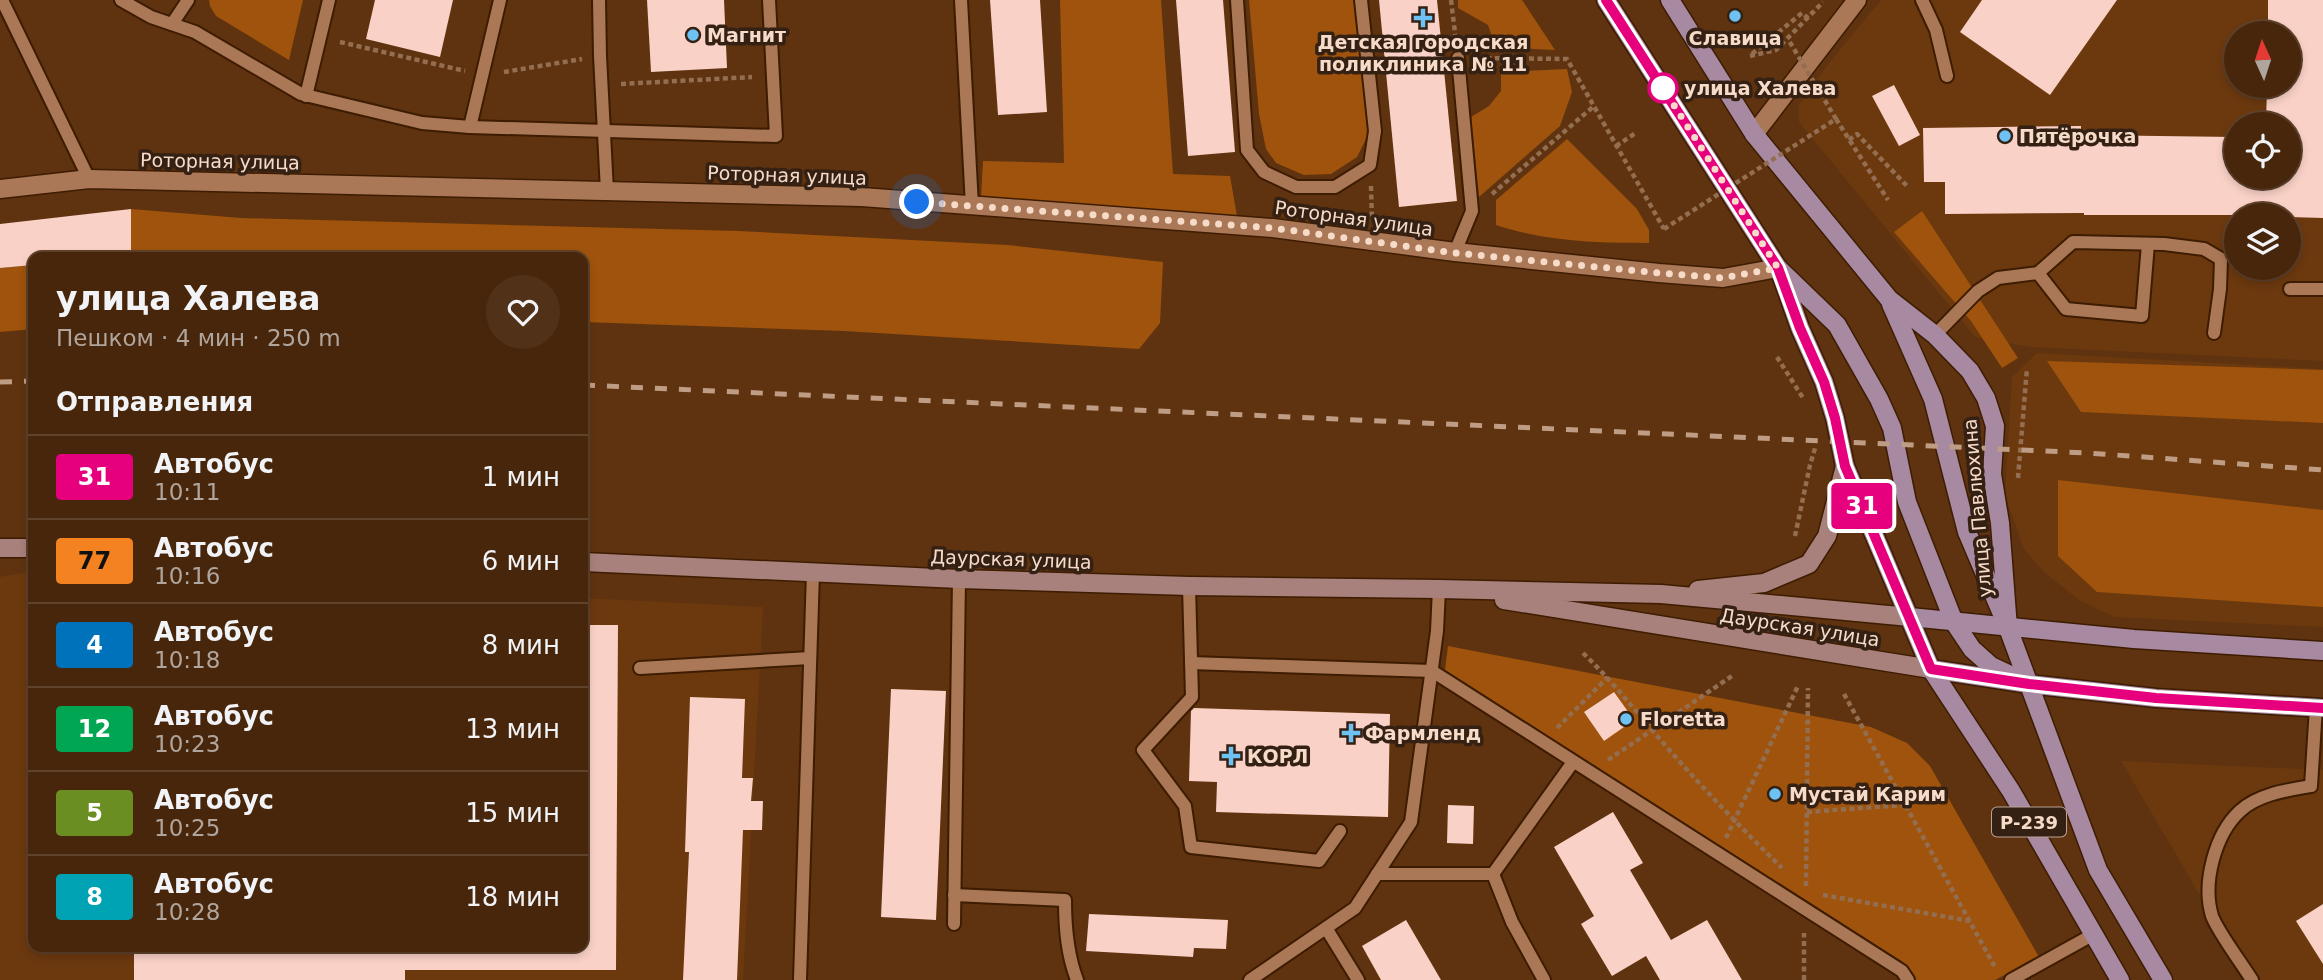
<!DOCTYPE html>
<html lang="ru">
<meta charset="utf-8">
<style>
body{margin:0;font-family:"DejaVu Sans",sans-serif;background:#513219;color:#f1f3f6;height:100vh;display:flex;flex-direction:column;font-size:26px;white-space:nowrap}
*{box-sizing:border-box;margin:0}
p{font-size:23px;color:#b0a59d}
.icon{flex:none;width:38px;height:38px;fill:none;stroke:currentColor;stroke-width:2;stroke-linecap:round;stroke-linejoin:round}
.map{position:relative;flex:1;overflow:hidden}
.drawer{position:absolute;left:28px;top:252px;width:560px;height:700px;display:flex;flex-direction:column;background:#47260b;border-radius:14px;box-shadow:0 4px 10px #0003,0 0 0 2px #5f432c}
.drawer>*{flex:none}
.badge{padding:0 14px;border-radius:5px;font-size:24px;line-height:46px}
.needle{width:46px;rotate:357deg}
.tools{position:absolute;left:2224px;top:21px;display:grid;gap:14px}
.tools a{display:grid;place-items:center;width:77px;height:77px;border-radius:50%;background:#47260b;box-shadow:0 4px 10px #0003,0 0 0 2px #5f432c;font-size:35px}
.you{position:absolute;width:35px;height:35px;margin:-18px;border:5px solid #fff;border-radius:50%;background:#1a73e8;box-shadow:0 0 0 10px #1a73e833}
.map>.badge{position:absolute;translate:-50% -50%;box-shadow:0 0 0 4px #fff}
h2{padding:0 28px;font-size:26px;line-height:63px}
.round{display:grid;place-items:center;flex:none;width:74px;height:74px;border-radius:37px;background:#513219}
.headline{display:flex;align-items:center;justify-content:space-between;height:119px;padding:0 28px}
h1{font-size:33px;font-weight:700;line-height:52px}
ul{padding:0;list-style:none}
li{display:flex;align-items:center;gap:21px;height:84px;padding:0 28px;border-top:2px solid #5f432c}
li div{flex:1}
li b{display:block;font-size:26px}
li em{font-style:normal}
li .badge{min-width:77px;font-weight:700;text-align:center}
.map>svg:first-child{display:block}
</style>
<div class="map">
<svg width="2323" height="980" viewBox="0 0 2323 980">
<rect width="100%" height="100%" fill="#5f330f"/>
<g fill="#6c390f" fill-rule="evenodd">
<path d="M1881,0H2323V361L2031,347L1975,337L1799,122L1798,106L1829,63ZM2236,33H2289V86H2236ZM2236,124H2289V177H2236ZM2236,215H2289V268H2236Z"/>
<path d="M2037,353L2323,369V627L2114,617L2079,600L2045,573L2024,549L2005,495L2012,377Z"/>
<path d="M33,571V947H583V598L763,607L743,980H0V577Z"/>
<path d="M2121,761L2323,770V980H2250Z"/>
</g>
<g fill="#9f530c">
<path d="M209,0H303L289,60L216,16L210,6Z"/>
<path d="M1060,0H1161L1173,174L1230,176L1237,216L981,198L983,161L1064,163Z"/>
<path d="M1249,0H1357L1370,131L1357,157L1331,174L1304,175L1276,163L1266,149L1259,114Z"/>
<path d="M1458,0H1522L1555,50L1496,47L1488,25L1458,8Z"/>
<path d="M1567,69L1572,92L1560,126L1479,197L1471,117L1489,106L1501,91V72Z"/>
<path d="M1567,139L1637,209L1649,230V243C1596,243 1547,242 1496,225V200Z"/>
<path d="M131,209L241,218L739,231L1008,245L1163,262L1160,323L1139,349L844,331L583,322V257H116L131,256Z"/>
<path d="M1922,211L2018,358L2002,368L1971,321L1894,232Z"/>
<path d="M33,265V329L0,332V268Z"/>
<path d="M2047,361L2323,370V423L2081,412Z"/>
<path d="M2058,480L2323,510V607L2097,592L2058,556Z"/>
<path d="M1448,646L1871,727L1907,743L1930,766L2039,957L1995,980H1915L1903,962L1445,670Z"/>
</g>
<g fill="#f9d1c6">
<path d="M375,0H453L440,57L366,39Z"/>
<path d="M647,0H724L727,68L651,72Z"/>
<path d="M990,0H1040L1047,112L998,115Z"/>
<path d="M1176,0H1223L1235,152L1188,156Z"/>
<path d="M1379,0H1437L1457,201L1399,207Z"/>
<path d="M1982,0H2117L2050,95L1960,32Z"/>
<path d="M2268,0H2323V218L2289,217V215H2084V213L1945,214V182H1924L1923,128L2081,126V135L2236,137V177H2289V124H2266L2267,86H2289V33H2268Z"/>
<path d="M1894,85L1920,135L1899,146L1872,96Z"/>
<path d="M131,209V256L33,257V265L0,268V224Z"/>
<path d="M583,625H618L616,970H405V980H134V947H583Z"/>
<path d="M891,689L946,691L936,920L881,917Z"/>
<path d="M1614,692L1634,720L1604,741L1584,712Z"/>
<path d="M690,697L745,699L742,778H753L751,801H763L762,830H743L737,980H683L689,852H685Z"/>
<path d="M1194,708L1390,714L1388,817L1216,812L1217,782L1189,781L1191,711Z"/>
<path d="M1448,805L1474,806L1473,844L1447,843Z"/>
<path d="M1613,812L1643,863L1630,870L1671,940L1707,920L1742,980H1660L1646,956L1612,976L1581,924L1594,916L1554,847Z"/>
<path d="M2323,904V964L2296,921Z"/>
<path d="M1089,914L1228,920L1226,949L1194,948L1193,957L1086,951Z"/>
<path d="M1406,920L1441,980H1381L1362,946Z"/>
</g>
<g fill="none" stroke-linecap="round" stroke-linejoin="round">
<g stroke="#3d1c02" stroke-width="16">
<g id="lane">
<path d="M2,0L89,179"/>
<path d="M121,0L151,17L195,32L301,94L422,123L470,127L776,136L769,0"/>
<path d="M599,0L600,56L607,191"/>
<path d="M961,0L972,206"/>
<path d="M1237,0L1247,150L1264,172L1296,187H1335L1370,165L1375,131L1361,0"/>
<path d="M1922,0L1936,30L1947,76"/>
<path d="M172,24L188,0"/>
<path d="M306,96L329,0"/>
<path d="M470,127L500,0"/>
<path d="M1455,252L1472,211L1458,58"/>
<path d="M2038,273L2066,309L2142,316L2148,244"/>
<path d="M2290,289H2323"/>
<path d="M1935,335L1978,291L1998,278L2038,273L2073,242L2164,244L2204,249L2221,259L2220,289L2214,333"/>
<path d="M1189,586L1192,697L1143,750L1185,806L1191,847L1319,861L1340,831"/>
<path d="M1191,663L1432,671L1902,971L1908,980"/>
<path d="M640,668L810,658"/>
<path d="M1377,874H1493L1512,922L1544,980"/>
<path d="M1493,874L1573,762"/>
<path d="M954,895L1065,900C1065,928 1067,954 1077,980"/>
<path d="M954,924L959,579"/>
<path d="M1326,928L1358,980"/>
<path d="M800,980L813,572"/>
<path d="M1250,980L1355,908L1411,822L1437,631L1439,589"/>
<path d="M2011,980L2094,934"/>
<path d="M2252,980C2242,964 2218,932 2212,916C2202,883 2215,834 2240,811C2258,794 2288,790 2311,786L2316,707"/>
</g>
</g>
<g stroke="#3d1c02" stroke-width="21">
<g id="street">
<path d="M1754,134L1857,0"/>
<path d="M0,189L89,179L862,197L1273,228L1455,252L1659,273L1723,278L1778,268"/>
</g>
</g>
<g stroke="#3d1c02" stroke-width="21">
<g id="secondary">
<path d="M0,548H33"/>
<path d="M583,562L959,579L1189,586L1439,589L1661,594L1910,617"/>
<path d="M1698,590L1764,583L1809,564L1827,536L1845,466"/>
<path d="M1504,600L1931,669"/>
</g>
</g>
<g stroke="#3d1c02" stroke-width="21">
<g id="primary">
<path d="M1606,0L1778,268L1837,325L1879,399L1892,428L1907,502L1954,622L1972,649L1991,666L2029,684"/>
<path d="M1670,0L1754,134L1889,299L1935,335L1970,371L1986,398L1995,426L1992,474L2000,523L2008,628"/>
<path d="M1781,274L1800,328L1824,382L1835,418L1845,466L1931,669L2011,791L2120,980"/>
<path d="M1891,304L1933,399L1967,532L2008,628L2098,870L2163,980"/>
<path d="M1910,617L2134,639L2323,651"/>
<path d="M1931,669L2029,684L2156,698L2323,708"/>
</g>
</g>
<g stroke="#946e50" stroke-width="4.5" stroke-dasharray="5 3.5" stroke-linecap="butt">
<path d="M1451,0L1456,41"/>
<path d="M340,42L465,71"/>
<path d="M1752,54L1802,13L1808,18"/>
<path d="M1750,56L1776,50L1823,2"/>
<path d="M1478,58L1567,59L1664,229"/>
<path d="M504,72L582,59"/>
<path d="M621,84L752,77"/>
<path d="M1836,119L1888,200"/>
<path d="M1849,140L1857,134L1907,186"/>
<path d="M1616,146L1637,132"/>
<path d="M1371,186L1372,220"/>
<path d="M1492,194L1594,106"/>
<path d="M1777,357L1803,398"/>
<path d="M2018,478L2027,368"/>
<path d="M1795,536L1810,465L1816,445"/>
<path d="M1583,653C1608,677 1629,703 1652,730C1693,778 1737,824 1782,868"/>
<path d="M1844,694L1996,969"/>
<path d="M1557,728L1608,677"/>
<path d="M1608,760L1732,676"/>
<path d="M1807,812L1905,805"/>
<path d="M1726,838L1798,686"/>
<path d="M1806,886L1808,688"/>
<path d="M1823,895L1970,921"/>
<path d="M1804,980V933"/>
</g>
<use href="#lane" stroke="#aa7856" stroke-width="12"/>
<use href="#street" stroke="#aa7856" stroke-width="18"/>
<use href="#secondary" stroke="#a8817c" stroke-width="18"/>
<use href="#primary" stroke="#a789a2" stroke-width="18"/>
<g stroke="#bf9d84" stroke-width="5" stroke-dasharray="12 12" stroke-linecap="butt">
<path d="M0,382L33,381"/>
<path d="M583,385L2088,453L2323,470"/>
</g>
<path stroke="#946e50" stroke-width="4.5" stroke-dasharray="5 3.5" stroke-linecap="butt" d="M1664,229L1836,119L1788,39"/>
</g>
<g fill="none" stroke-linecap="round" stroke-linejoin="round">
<g stroke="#fff" stroke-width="16">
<path id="line" d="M1606,0L1778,268L1800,328L1824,382L1835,418L1845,466L1931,669L2029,684L2156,698L2323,708"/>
</g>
<use href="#line" stroke="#e6007e" stroke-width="10"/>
<path stroke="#f7dbc9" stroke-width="7" stroke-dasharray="0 12.6" d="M917,202L1273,228L1455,253L1659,273L1723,278L1778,268L1663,88"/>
</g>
<g fill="#6dc2f3" stroke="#352113" stroke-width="2.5">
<circle cx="1735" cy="16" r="7"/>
<path d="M1419.5 7.5h7v7h7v7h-7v7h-7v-7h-7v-7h7z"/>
<circle cx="693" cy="35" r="7"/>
<circle cx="2005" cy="136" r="7"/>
<circle cx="1626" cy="719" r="7"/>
<path d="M1347.5 722.5h7v7h7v7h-7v7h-7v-7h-7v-7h7z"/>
<path d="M1227.5 745.5h7v7h7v7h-7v7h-7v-7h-7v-7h7z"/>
<circle cx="1775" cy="794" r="7"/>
</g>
<circle fill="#fff" stroke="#e6007e" stroke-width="3.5" cx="1663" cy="88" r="14"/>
<g text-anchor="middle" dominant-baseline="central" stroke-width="7" stroke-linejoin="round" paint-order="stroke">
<rect fill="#352113" stroke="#bda392" stroke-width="2" x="1992" y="807.5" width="74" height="29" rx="5"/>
<g font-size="18" font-weight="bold" fill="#f7dbc9">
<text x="2029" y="822">Р-239</text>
</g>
<g font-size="19" font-weight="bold" fill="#f7dbc9" stroke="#352113" text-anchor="start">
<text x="707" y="35">Магнит</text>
<text x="1735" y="38" text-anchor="middle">Славица</text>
<text x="1423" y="42" text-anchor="middle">Детская городская<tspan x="1423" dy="22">поликлиника № 11</tspan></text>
<text x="2019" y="136">Пятёрочка</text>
<text x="1640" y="719">Floretta</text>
<text x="1365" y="733">Фармленд</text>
<text x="1247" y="756">КОРЛ</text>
<text x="1789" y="794">Мустай Карим</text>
</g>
<g font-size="19" font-weight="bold" fill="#f7dbc9" stroke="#352113" text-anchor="start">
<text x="1684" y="88">улица Халева</text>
</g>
<g font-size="19" fill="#f7dbc9" stroke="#352113">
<text transform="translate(220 161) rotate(1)">Роторная улица</text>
<text transform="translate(787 175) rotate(2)">Роторная улица</text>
<text transform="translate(1354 218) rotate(8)">Роторная улица</text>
<text transform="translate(1977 508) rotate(-95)">улица Павлюхина</text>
<text transform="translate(1011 559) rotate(2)">Даурская улица</text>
<text transform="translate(1800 627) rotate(9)">Даурская улица</text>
</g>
</g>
</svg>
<div class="tools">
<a><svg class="needle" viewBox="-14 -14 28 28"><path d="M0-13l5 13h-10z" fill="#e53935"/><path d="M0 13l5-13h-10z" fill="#b0a59d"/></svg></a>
<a><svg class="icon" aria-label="locate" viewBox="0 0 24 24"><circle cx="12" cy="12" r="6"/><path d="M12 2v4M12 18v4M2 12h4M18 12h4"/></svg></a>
<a><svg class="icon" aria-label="layers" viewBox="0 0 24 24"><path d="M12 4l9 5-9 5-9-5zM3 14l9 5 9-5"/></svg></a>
</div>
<div class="you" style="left:917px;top:202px"></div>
<b class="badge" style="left:1862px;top:506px;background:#e6007e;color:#fff">31</b>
<section class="drawer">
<div class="headline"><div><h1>улица Халева</h1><p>Пешком · 4 мин · 250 m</p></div><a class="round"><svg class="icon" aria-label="heart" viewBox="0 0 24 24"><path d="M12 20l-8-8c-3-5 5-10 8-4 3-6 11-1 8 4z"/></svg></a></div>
<h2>Отправления</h2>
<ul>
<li><span class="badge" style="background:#e6007e;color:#fff">31</span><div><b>Автобус</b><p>10:11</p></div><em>1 мин</em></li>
<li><span class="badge" style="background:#f58220;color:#111">77</span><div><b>Автобус</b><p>10:16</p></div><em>6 мин</em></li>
<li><span class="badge" style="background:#0072bc;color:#fff">4</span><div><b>Автобус</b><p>10:18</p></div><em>8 мин</em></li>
<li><span class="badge" style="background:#00a651;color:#fff">12</span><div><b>Автобус</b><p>10:23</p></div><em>13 мин</em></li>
<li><span class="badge" style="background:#6b8e23;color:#fff">5</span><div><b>Автобус</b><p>10:25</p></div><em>15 мин</em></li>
<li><span class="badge" style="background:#00a3b4;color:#fff">8</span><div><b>Автобус</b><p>10:28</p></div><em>18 мин</em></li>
</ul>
</section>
</div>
